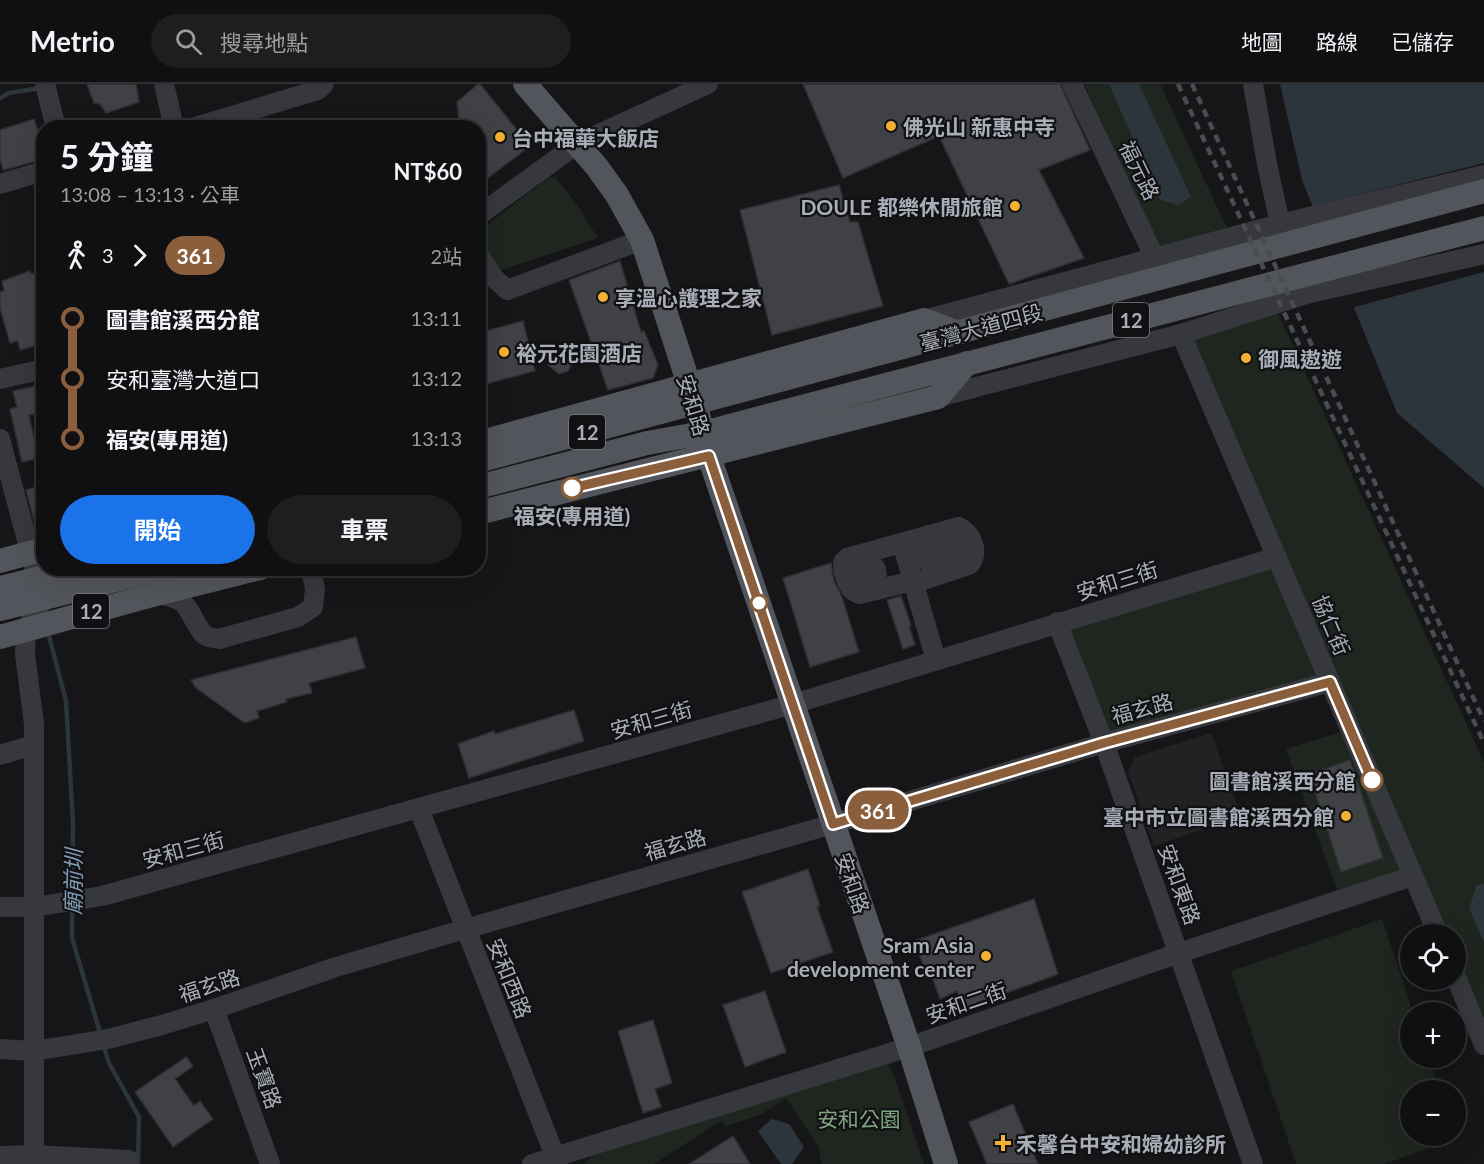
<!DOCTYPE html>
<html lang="zh-TW">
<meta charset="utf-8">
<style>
body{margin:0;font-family:Lato,"Noto Sans TC",sans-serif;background:#1e1e20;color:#f1f3f6;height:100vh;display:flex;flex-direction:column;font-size:22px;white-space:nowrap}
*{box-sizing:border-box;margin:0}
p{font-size:20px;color:#9c9d9f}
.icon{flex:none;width:33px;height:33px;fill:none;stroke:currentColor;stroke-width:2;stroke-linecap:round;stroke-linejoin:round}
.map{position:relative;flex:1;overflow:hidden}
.panel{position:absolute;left:36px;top:36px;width:450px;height:456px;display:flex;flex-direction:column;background:#101012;border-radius:24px;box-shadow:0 6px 24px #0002,0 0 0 2px #303032}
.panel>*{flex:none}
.badge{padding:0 12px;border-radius:20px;font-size:21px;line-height:39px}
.controls{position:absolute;left:1400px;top:840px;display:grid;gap:12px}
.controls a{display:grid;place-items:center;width:66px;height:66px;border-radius:50%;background:#101012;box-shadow:0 6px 24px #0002,0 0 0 2px #303032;font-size:30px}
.map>.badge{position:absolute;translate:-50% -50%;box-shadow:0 0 0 3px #fff}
.legs{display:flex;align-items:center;gap:9px;height:66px;padding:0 24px;font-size:20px}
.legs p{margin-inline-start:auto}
.overview{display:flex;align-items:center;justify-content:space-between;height:102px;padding:0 24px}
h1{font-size:33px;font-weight:700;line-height:45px}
.primary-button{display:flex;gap:12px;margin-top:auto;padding:12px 24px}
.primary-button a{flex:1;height:69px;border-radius:36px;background:#1a73e8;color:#fff;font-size:24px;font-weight:700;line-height:69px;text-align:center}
.primary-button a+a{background:#1e1e20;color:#f1f3f6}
ul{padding:0 24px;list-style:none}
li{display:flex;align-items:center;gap:21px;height:60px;font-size:22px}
li i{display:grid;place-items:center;width:9px;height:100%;margin:0 8px;background:currentColor}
li i::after{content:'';width:15px;height:15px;margin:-8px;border:4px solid;border-radius:50%;background:#101012}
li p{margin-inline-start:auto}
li:first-child i{background:linear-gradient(#0000 50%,currentColor 0)}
li:last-child i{background:linear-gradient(currentColor 50%,#0000 0)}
header{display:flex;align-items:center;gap:36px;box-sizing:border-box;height:84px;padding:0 30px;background:#101012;border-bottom:2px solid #303032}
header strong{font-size:28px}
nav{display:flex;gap:33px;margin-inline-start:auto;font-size:21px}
.search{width:420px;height:54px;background:#1e1e20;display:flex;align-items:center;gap:15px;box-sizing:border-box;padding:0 21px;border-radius:33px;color:#9c9d9f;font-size:22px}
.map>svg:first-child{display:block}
</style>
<header>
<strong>Metrio</strong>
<div class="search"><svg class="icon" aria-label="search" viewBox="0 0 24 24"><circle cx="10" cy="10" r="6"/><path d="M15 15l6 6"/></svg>搜尋地點</div>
<nav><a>地圖</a><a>路線</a><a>已儲存</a></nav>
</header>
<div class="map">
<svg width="1484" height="1080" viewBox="0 0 1484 1080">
<rect width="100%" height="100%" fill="#161618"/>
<path fill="#222225" d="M1211,649L1241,732L1154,762L1128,688L1135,673Z"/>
<g fill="#1e261f">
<path d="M1084,0H1160L1231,153L1162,172Z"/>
<path d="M549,93L556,94L575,118L598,154L498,187L479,157L483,144Z"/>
<path d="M1277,227L1484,678V953L1455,886V850H1440L1186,254Z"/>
<path d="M1273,480L1323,594L1109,653L1065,541Z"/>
<path d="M1347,646L1404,780L1397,790L1338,809L1286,665Z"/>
<path d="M1382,835L1413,928H1410V974H1428L1439,1006H1410V1052H1455L1456,1055L1384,1080H1296L1231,887Z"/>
<path d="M879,979H887L892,986L924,1080H822L818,1062L786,1014L760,1031L726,1042L721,1037L654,1080H584L592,1072Z"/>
</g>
<g fill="#2c353c">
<path d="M1109,0H1139L1191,113L1178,121L1160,116Z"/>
<path d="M1280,0H1484V404L1397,329L1302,96Z"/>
<path d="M1484,800V858L1469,824L1477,801Z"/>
<path d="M772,1035L789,1040L804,1063L792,1080H781L758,1047Z"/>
</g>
<path fill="#161618" d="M1484,79V188L1351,224L1310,123Z"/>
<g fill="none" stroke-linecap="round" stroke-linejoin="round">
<g stroke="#2c353c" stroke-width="4.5">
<path d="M0,14L9,9L40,4"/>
<path d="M49,552L66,617L73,740L72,812"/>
<path d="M72,823V854L101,952"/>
<path d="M103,960L109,979L139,1033L138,1080"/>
</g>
</g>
<g fill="#404145" stroke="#303034" stroke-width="1.5">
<path d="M87,0H136L139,18L106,29L100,20L94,19Z"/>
<path d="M478,0H480L530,62L485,96L478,89V44H460L457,18Z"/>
<path d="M803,0H1060L1090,66L1039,86L1084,174L1009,200L939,52L843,94Z"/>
<path d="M34,35L44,66V75L3,86L0,75V46Z"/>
<path d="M839,101L850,138H858L883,222L772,251L740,126Z"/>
<path d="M620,177L641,248L644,247L658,281L653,294L608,306L569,196Z"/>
<path d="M30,187L31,190L44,187V259L20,266L18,257L10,259L0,224V208L4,207L2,197Z"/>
<path d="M523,237L535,287L478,302V249Z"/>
<path d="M562,267L569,272L572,279L568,287L559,290L548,281L554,269Z"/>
<path d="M44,300V328L29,331L34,354L44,352V373L22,378L10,325L17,323L13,307Z"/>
<path d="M44,401V451L38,452L26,406Z"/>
<path d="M831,479L834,497L842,513L859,568L810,583L783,494Z"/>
<path d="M901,512L911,541L909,542L915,561L903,565L887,516Z"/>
<path d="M356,553L365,584L309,599L312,609L286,615L287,618L257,627L259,634L245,639L196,604L191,596Z"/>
<path d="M574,626L584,657L469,694L458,660L494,647L495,650Z"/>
<path d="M1350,676L1383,774L1341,788L1309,690Z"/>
<path d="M808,785L820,822L817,823L833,868L771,889L742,808Z"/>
<path d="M1034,815L1058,890L963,925L957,907L940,915L930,887L926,888L914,857Z"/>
<path d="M765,907L786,968L745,983L723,921Z"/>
<path d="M653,936L672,999L655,1005L661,1023L643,1029L618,947Z"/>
<path d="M186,973L193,982L175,995L194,1022L200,1017L213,1035L173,1063L135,1008Z"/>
<path d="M1013,1020L1038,1080H987L969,1038Z"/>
<path d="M733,1052L750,1080H689Z"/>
</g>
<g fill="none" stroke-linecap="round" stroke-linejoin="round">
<g stroke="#37383d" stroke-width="20">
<path d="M45,0L56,44"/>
<path d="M164,0L174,44"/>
<path d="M1072,0L1161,187"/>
<path d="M1253,0L1267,80L1283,153"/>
<path d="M192,44L318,6L324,0"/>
<path d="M0,100L44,87"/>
<path d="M478,132L577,60L708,0"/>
<path d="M478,170L494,194L507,206L642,156"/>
<path d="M924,236L1280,140L1484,91"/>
<path d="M1181,250L1438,850"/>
<path d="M0,295L44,285"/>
<path d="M938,313L1181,250L1306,210L1484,170"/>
<path d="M0,355L43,516L26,545L25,570L34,640V1080"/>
<path d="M876,485L870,478L865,477L857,483V493L866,498L870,497L877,490"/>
<path d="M912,497L860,510C848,508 843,490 843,478L847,474L959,443C972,450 980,468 969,481L920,497"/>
<path d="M157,510C192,515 185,525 203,550L208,553L219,555L298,533L313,523L315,505L311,484"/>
<path d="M1057,538L1104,659L1253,1080"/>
<path d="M936,576L904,466L921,462L925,476L935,473L932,460L957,453L960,472L939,479"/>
<path d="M0,671L33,661"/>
<path d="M419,725L558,1080"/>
<path d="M0,823H34L102,812L793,620L1277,473"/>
<path d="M1455,891L1484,961"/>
<path d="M214,925L270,1080"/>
<path d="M0,965L33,967L108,955L162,941L214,925L336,883L465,845L833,740L1104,659L1330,598"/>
<path d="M0,1072L33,1071L129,1076"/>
<path d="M532,1080L909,963L1179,869L1413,792"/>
</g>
<g stroke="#53555c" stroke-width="24">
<path d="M525,0L597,83L617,111L642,156L695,319L709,372L909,963L946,1080"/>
<path d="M478,359L924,236L958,249"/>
<path d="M478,377L1484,107"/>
<path d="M478,403L647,359L703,349L1484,144"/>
<path d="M478,429L938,313L967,279"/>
<path d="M0,477L44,465"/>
<path d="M0,504L81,484"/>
<path d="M0,525L163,484"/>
<path d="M0,553L156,510L260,484"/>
</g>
<g stroke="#4a4c52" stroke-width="4.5" stroke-dasharray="8 6" stroke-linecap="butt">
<path d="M1178,0L1484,659"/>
<path d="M1192,0L1484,637"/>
</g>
</g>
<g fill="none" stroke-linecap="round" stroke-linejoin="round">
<g stroke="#fff" stroke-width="14">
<path id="line-1" d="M572,404L709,372L833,740L1104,659L1330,598L1372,696"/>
</g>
<use href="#line-1" stroke="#8b5e3c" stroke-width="9"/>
</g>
<g fill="#f2b134" stroke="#111113" stroke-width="2">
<circle cx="891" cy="42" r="6"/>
<circle cx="500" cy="53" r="6"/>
<circle cx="1015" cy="122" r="6"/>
<circle cx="603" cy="213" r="6"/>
<circle cx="504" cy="268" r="6"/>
<circle cx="1246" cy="274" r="6"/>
<circle cx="1346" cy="732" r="6"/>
<circle cx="986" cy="872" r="6"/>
<path d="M1000 1050h6v6h6v6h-6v6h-6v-6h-6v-6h6z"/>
</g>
<g fill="#fff" stroke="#8b5e3c" stroke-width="3">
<circle cx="572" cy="404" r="10"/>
<circle cx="759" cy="519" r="8"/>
<circle cx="1372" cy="696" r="10"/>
</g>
<g text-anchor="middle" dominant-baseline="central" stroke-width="4.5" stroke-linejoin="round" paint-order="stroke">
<g fill="#111113" stroke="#7b7e86" stroke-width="1.5">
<rect x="1113" y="219" width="36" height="34" rx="4.5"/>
<rect x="569" y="331" width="36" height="34" rx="4.5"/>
<rect x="73" y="510" width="36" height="34" rx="4.5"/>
</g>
<g font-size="20" font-weight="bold" fill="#a8adb8">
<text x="1131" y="236">12</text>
<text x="587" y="348">12</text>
<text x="91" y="527">12</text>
</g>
<g font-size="21" font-weight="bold" fill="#a8adb8" stroke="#111113" text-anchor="start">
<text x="903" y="42">佛光山 新惠中寺</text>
<text x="512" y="53">台中福華大飯店</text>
<text x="1003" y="122" text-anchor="end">DOULE 都樂休閒旅館</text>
<text x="615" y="213">享溫心護理之家</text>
<text x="516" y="268">裕元花園酒店</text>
<text x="1258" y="274">御風遨遊</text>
<text x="1334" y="732" text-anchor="end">臺中市立圖書館溪西分館</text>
<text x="974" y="860" text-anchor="end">Sram Asia<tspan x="974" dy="24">development center</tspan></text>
<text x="1016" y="1059">禾馨台中安和婦幼診所</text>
</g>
<g font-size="21" fill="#a8adb8" stroke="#111113">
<text transform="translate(1140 86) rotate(64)">福元路</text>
<text transform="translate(981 243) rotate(-15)">臺灣大道四段</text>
<text transform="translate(694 321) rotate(73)">安和路</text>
<text transform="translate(1117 496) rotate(-17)">安和三街</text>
<text transform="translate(1332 541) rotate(67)">協仁街</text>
<text transform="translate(1142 624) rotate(-15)">福玄路</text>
<text transform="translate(651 635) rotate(-16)">安和三街</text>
<text transform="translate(675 760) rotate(-16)">福玄路</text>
<text transform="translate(183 765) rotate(-15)">安和三街</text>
<text transform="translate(853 799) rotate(71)">安和路</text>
<text transform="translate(1180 800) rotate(70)">安和東路</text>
<text transform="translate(510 894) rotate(68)">安和西路</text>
<text transform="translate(209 901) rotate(-18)">福玄路</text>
<text transform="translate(966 918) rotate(-19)">安和二街</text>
<text transform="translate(265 994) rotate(70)">玉寶路</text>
</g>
<g font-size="21" font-weight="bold" fill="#a8adb8" stroke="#111113">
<text x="572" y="431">福安(專用道)</text>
<text x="1356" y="696" text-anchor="end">圖書館溪西分館</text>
</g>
<g font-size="21" fill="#7fa381" stroke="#111113">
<text x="859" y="1034">安和公園</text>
</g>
<g font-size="22" font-style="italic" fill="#7f9bb3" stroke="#111113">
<text transform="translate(73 798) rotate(-89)">廟前圳</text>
</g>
</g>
</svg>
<div class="controls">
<a><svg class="icon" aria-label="locate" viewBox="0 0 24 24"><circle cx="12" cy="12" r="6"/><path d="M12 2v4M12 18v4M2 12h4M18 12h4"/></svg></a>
<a>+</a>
<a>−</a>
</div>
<b class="badge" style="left:878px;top:726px;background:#8b5e3c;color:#fff">361</b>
<section class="panel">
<div class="overview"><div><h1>5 分鐘</h1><p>13:08 – 13:13 · 公車</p></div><b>NT$60</b></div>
<div class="legs"><svg class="icon" aria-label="walk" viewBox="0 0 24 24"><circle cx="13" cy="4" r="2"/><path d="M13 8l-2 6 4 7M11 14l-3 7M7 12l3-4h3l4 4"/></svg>3<svg class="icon" aria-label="forward" viewBox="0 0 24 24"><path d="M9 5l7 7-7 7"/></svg><b class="badge" style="background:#8b5e3c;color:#fff">361</b><p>2站</p></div>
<ul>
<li><i style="color:#8b5e3c"></i><b>圖書館溪西分館</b><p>13:11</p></li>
<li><i style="color:#8b5e3c"></i><span>安和臺灣大道口</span><p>13:12</p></li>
<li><i style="color:#8b5e3c"></i><b>福安(專用道)</b><p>13:13</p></li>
</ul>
<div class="primary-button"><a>開始</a><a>車票</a></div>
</section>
</div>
